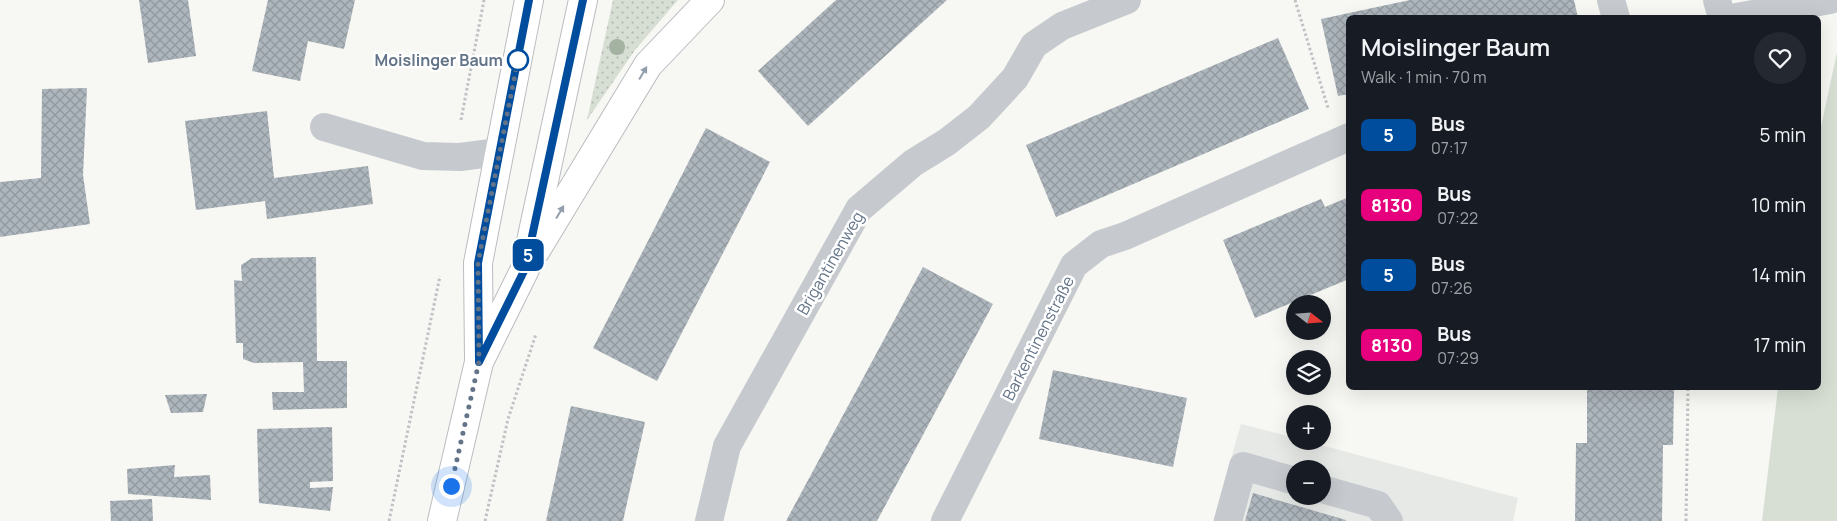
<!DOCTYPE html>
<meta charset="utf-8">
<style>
body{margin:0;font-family:Manrope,sans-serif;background:#242831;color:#f1f3f6;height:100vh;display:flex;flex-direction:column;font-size:19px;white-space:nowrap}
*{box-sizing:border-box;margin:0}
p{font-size:16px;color:#9ea1a6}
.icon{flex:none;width:28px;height:28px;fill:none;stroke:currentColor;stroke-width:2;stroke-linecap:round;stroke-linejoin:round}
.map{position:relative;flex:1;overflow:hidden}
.side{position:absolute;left:1346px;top:15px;width:475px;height:375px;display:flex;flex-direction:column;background:#171b24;border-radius:8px;box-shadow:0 5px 20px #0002}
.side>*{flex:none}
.badge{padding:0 10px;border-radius:8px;font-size:18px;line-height:32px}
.needle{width:32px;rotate:107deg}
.controls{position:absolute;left:1286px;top:295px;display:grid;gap:10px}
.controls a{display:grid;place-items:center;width:45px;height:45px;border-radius:50%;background:#171b24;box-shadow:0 5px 20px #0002;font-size:25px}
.you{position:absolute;width:25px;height:25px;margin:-12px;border:4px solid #fff;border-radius:50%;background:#1a73e8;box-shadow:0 0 0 8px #1a73e833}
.map>.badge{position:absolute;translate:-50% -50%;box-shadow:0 0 0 2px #fff}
.round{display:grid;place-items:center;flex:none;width:52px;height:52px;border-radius:26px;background:#242831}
.summary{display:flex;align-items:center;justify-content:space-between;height:85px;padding:0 15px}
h1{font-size:24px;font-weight:600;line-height:38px}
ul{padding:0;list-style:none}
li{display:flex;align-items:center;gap:15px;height:70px;padding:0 15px}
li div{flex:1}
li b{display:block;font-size:19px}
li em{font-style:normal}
li .badge{min-width:55px;font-weight:700;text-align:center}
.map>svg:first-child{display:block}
</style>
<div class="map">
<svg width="1837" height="521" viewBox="0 0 1837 521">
<defs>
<pattern id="green-dots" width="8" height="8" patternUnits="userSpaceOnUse" patternTransform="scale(1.25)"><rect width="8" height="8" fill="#d7dfd4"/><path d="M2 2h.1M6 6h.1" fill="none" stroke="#b2b9b2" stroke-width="1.8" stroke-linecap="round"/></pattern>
<pattern id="building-cross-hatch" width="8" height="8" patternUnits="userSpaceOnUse" patternTransform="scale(1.25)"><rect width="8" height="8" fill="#aeb6bd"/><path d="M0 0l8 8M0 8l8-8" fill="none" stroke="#91999f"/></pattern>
</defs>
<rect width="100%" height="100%" fill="#f7f7f3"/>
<path fill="#e7e9e7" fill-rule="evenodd" d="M1241,424L1295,438V441H1306L1518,498L1513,521H1213ZM1295,469H1322V496H1295Z"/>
<path fill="url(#green-dots)" d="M613,0H678L635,50L587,120Z"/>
<path fill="#d7dfd4" d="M1837,52V521H1762L1778,388H1819V136Z"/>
<g fill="url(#building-cross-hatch)">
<path d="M139,0H188L196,56L148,63Z"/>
<path d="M268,0H355L344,49L308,41L300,81L252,71Z"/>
<path d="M836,0H947L808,126L758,71Z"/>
<path d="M1410,0H1574L1578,18H1349V94L1338,96L1321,19Z"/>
<path d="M1278,38L1309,109L1056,217L1026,145Z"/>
<path d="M87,88L83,175L90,224L0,237V182L41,178L42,89Z"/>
<path d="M267,111L274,178L368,166L373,204L267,219L265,201L196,210L185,121Z"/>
<path d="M706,128L770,162L657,381L593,348Z"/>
<path d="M1349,197V279L1255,318L1223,240L1321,199L1325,207Z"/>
<path d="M316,257L317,361H347V408L273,410L272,392H304L303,362L254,363L243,359V343H236L234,280L242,281L241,265L252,258Z"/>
<path d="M923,267L993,304L877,521H786Z"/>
<path d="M1053,370L1187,398L1173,467L1039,439Z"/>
<path d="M1587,388H1674L1673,445H1663L1662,521H1575L1576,443H1587Z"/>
<path d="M207,394L203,412L171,413L165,395Z"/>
<path d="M571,406L645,422L623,521H546Z"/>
<path d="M332,427L333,481L310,482V488L333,487L330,511L259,503L257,429Z"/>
<path d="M175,465L174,477L210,475L211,500L128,494L127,469Z"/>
<path d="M1253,493L1346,520V521H1245Z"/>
<path d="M152,499L153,521H111L110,501Z"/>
</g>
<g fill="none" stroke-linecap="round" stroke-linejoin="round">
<g stroke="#b9bdc1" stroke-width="30">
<g id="major">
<path d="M536,250L648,65L710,0"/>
<path d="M479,358L478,263L529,0"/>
<path d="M442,521L479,362L525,269L583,0"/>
</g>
</g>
<g stroke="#bfc1c4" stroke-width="3" stroke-dasharray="2.5 2.5" stroke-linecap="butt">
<path d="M1295,0L1328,108"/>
<path d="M461,120L484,0"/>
<path d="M389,521L440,276"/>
<path d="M485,521L508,419L536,334"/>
<path d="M1686,521L1688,388"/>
</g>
<g stroke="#c6cace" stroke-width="28">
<path d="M1611,0L1616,18"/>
<path d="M1717,0L1722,18"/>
<path d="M1731,18L1830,0"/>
<path d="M324,127L423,156L460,157L499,152"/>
<path d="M1322,489L1378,505L1389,521"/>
<path d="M709,521L727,446L859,209L913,163L947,142L979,117L1015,78L1034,45L1062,26L1127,0"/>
<path d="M945,521L1074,265L1101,244L1125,236L1349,137"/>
<path d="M1228,521L1243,466L1295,481"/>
</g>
<use href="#major" stroke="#fff" stroke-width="28"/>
</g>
<circle fill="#a4b2a1" cx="617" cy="47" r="8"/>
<defs><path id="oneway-solid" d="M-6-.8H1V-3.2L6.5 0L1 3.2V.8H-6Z" transform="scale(1.25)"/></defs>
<g fill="#929eac">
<use href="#oneway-solid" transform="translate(643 73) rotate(-59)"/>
<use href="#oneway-solid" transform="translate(560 212) rotate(-59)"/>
</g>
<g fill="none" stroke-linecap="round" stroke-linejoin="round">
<g stroke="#fff" stroke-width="11">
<path id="line" d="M529,0L478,263L479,362L525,269L583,0"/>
</g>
<use href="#line" stroke="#004d9e" stroke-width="8"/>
<path stroke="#637488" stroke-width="5" stroke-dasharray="0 9" d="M451,486L479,362L478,263L519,54L518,60"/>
</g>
<circle fill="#fff" stroke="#004d9e" stroke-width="2.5" cx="518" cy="60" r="10"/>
<g text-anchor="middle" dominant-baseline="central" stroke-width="5" stroke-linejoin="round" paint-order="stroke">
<g font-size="16" font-weight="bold" fill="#637488" stroke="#fff" text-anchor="end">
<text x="503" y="60">Moislinger Baum</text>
</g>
<g font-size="16" fill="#637488" stroke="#fff">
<text transform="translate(830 263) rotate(-60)">Brigantinenweg</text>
<text transform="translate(1038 338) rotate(-63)">Barkentinenstraße</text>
</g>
</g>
</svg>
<div class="controls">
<a><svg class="needle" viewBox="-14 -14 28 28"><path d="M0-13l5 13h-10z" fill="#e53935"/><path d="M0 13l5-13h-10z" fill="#9ea1a6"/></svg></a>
<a><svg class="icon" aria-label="layers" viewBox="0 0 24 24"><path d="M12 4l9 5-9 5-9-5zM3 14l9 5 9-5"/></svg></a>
<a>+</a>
<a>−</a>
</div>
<div class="you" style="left:451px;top:486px"></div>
<b class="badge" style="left:528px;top:255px;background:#004d9e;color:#fff">5</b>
<section class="side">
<div class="summary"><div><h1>Moislinger Baum</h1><p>Walk · 1 min · 70 m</p></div><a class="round"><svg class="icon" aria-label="heart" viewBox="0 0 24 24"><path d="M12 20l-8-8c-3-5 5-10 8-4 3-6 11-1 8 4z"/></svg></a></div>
<ul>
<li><span class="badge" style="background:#004d9e;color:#fff">5</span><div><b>Bus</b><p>07:17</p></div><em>5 min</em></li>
<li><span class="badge" style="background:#e6007e;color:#fff">8130</span><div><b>Bus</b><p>07:22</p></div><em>10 min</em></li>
<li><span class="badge" style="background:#004d9e;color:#fff">5</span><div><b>Bus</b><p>07:26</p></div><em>14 min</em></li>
<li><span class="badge" style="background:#e6007e;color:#fff">8130</span><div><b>Bus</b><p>07:29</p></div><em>17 min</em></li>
</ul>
</section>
</div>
